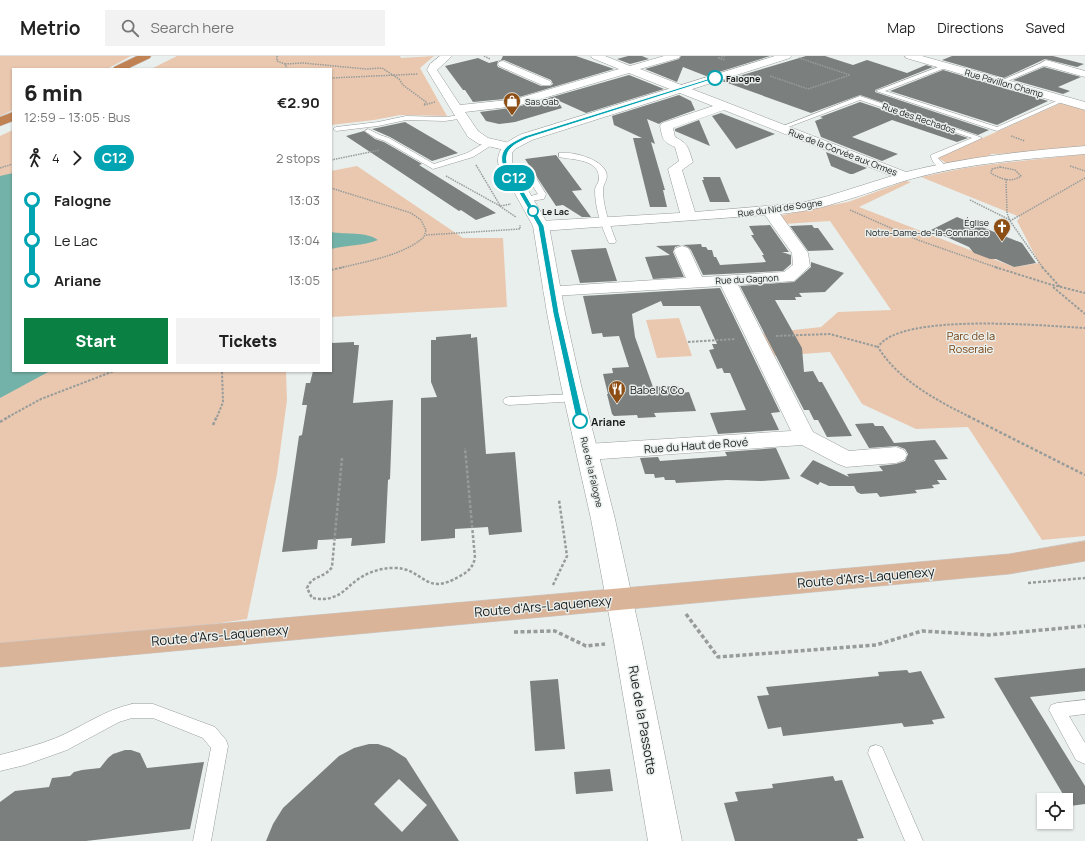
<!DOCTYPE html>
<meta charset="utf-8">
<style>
body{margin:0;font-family:Manrope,sans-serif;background:#f2f2f2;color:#222;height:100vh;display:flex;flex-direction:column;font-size:15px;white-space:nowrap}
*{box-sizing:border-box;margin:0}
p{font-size:13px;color:#767676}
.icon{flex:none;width:22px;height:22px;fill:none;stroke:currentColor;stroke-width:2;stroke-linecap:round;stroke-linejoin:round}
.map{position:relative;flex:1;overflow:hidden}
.side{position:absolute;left:12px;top:12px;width:320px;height:304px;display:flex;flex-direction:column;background:#fff;border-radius:0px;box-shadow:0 1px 3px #0004}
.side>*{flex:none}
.badge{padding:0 8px;border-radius:13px;font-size:14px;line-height:26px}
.controls{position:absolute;left:1037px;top:737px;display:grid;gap:8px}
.controls a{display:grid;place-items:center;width:36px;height:36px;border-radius:0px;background:#fff;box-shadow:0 1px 3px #0004;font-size:20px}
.map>.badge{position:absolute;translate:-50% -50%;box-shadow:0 0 0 2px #fff}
.legs{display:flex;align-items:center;gap:6px;height:44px;padding:0 12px;font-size:13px}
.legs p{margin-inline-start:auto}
.summary{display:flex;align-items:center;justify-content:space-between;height:68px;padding:0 12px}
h1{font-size:22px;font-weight:800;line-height:30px}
.primary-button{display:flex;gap:8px;margin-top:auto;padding:8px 12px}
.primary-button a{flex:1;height:46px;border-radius:0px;background:#0b8043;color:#fff;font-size:16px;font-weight:800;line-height:46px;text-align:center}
.primary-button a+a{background:#f2f2f2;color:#222}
ul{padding:0 12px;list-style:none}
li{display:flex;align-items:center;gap:14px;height:40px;font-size:15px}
li i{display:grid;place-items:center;width:6px;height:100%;margin:0 5px;background:currentColor}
li i::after{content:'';width:10px;height:10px;margin:-5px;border:3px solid;border-radius:50%;background:#fff}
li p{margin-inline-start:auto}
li:first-child i{background:linear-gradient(#0000 50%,currentColor 0)}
li:last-child i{background:linear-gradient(currentColor 50%,#0000 0)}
header{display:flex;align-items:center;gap:24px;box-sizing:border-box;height:56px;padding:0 20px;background:#fff;border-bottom:1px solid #e0e0e0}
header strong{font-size:19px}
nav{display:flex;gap:22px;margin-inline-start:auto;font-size:14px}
.search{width:280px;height:36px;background:#f2f2f2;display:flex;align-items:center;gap:10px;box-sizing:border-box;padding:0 14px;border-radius:0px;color:#767676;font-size:15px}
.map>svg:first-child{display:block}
</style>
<header>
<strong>Metrio</strong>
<div class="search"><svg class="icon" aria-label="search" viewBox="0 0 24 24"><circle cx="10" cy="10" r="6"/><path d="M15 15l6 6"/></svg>Search here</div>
<nav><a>Map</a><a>Directions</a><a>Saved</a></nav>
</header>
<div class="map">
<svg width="1085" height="785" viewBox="0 0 1085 785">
<rect width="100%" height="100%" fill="#e9efed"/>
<g fill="#eac8b0">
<path d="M0,0H131L107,13H13V54L0,60Z"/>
<path d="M177,0H400L401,2L434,0L420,12L447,60L400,59L374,64L331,69V13H151Z"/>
<path d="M1061,47L1085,54V90L1025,97L991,98L988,101L946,107L938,102Z"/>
<path d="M13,74V315H286L287,344L277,418L247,563L42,594L0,598V80Z"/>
<path d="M1085,98V480L1042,484L968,371L916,373L862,348L830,296L773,300L758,278L821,271L838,256L891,254L830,165L783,168L778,160L848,146L906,125L911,126L859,151L1014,211L1039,207L1017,165L1020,161L921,121L965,112L993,108Z"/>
<path d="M357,110L463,182H503L507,251L331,261V115Z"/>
<path d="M679,262L692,300L657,302L646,264Z"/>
</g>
<g fill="#73b2a8">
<path d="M13,117V315H50L0,342V120Z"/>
<path d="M331,176C345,179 366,175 378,184C362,190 347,189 331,193Z"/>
</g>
<g fill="#7b807f" fill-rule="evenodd">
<path d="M503,0H576L614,13L516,42L473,46L465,34H463L445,10L478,2L489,7L501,4ZM504,4L551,24L553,28L550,30H541L498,11L497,9L498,5Z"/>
<path d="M628,0H642L649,3L630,8L617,3Z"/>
<path d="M681,0H770L706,20L683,11L677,26L645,13L679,3Z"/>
<path d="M806,0H825L853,9L867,4L907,17L926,9L933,11L875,34V36L989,74L978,79L860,39L811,57L722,25Z"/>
<path d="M952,0H1053L1084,8L1077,11L1045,3L1004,22L942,4Z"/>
<path d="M1044,11L1081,21L1058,31L1070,35L1063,38L1013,24Z"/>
<path d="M943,14L1048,45L997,69L890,35Z"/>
<path d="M629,19L664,33L586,57L557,44L562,52L515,66L499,68L486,65L480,56L517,51Z"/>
<path d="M679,39L691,45L695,54L662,66L659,68L647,63L655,88L651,86L665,134H663L667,151H650L633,82H642L614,69L612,60Z"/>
<path d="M860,46L968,82L957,86L892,64L852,81L898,98L882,105L821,81L815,65L823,62L820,61Z"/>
<path d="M721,57L775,78L736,93L712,60Z"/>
<path d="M699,64L710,90L675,75V73Z"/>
<path d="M405,66L458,97L432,105L390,81L372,73Z"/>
<path d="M364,75L375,83L384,86L422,108L419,109L496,157L476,164L461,154L459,155L346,80Z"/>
<path d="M826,96L867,112L853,118H850L831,110Z"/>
<path d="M556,99L582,134L572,135L591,161H582L563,149L556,150L525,103Z"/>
<path d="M703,121H720L730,146H710L702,124H704Z"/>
<path d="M957,161L1022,187L1036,207L1014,211L996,203H990L974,197L969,191L931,174Z"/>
<path d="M770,169L789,196H782L791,199V208L783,215L703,219L691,194L688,191L683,189L701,188L702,191H706L708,194H712L714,201H716L720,209L766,206L762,199H764L751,179H754L749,170Z"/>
<path d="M812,169L814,172H818L834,194L808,195L790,170Z"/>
<path d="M681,189L675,191L673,196L684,221L653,223L645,201L670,199L656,190Z"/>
<path d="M606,192L617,225L580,227L571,194Z"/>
<path d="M811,206L844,217L825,236L799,237L802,241H795L796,244H775L802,292L804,316L813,315L819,326H822L852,380L827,381L818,364H814L809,354H804L740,230L794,226L811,211Z"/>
<path d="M720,232L780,356L771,357L779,374L718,378L710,357L746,354L730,317H724L722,312L717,313L709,294L714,293L712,288H717L700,250H663L661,245L632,258L635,281L653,331L678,330L681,337L689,336L696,355L654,357L656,361L638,362L637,359L614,360L612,358L607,338H608L603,318L613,317L612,312L629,311L619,280L603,281L602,277L592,278L583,240Z"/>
<path d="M471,278V282L477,281L486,398L515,396L522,476L489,479L488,471L455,473V482L421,485V342L437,341L431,326V284H436V281Z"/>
<path d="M354,286V289H359L353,347L393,344L390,423L388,424L385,487L351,490L352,482L321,484H318L317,493L282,496L299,380L302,379L307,349H302L306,327H310L313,315H331V287Z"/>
<path d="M873,367L875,370H883L894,387L935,384L948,403L934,404L947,424H937L940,428L932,429L934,432L915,434L917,437L880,441L877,437L861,438L857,436L854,430H829L820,426L818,429L800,420L813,404L849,421L847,418L883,415L879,410L896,408L905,405L908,398L905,393L897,390L869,392L855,368Z"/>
<path d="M776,392L790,423L761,425L727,424L676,427L675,424H665L664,421L655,422L654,418H645L640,402L658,401L660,405L727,400L725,396Z"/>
<path d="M1085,612V635L1030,641L1085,730V748L1070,750L994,622Z"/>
<path d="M907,614L909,617L921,615L945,662L932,664L934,668L904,671L902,667L783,680L781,671L768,673L757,640L769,639L766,631L879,620L878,616Z"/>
<path d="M558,623L565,693L535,695L530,625Z"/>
<path d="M369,688H378L390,692L406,702L459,785H266L273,768L283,752L339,700L354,692ZM399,723L427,749L402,776L374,748Z"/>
<path d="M125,694H131L140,697L147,712L204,706L190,773L86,785H0V746L15,735L49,731L52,722L70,720L74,716L82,714L100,712L108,702L113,698Z"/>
<path d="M610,713L613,735L576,738L574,716Z"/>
<path d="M833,720L835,725L842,724L864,782L857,783L858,785H735L724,747L738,745L735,736L773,732L772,728Z"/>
</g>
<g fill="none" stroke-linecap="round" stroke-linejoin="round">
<g stroke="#989d9c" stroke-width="1">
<g id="lane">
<path d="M1046,5L1049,7L1048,8L1003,27L998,26Z"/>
<path d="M946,8L948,9V11L885,35L997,71L1061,43L1066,44L997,75L876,35Z"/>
<path d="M860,40L980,81L982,82L938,102L946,111L942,113C937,112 930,103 931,99L972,82L860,44L783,73L778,72Z"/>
<path d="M463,59L465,60V62L445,65L406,64L378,70L336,75L333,73L336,71L378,66L406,60L445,61Z"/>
<path d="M368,73L380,79L389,82L434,108L467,97L488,85H494L495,87L473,101L433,113L385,85L376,82L366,76L365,75Z"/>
<path d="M559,97C573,95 601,103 606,116C609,124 603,127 603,134C603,152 610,169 616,185L615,187H609L608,185C601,169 595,152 595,134C595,130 599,127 599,122C599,103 573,104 559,101Z"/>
<path d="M505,110C530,105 535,121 546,138L544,143L524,146V142L538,138L524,117L505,114Z"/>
<path d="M574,338L578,339L580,342L578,345L509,349L505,348L503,345L505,342L509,341Z"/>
<path d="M1085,644V658L1069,660L1085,687V708L1076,704L1049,654L1051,649L1057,647Z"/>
<path d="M132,648H153L215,671L226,684L228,690L211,785H193L211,692L203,682L153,662H132L119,666L67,694L25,709L0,715V699C19,694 38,689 56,682C82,671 104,654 132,648Z"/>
<path d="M876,689L882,691L923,785H905L868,697L870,691Z"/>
</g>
</g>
<g stroke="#989d9c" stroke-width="1">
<g id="street">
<path d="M440,0H452L437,14L460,49L516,43L619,13L592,2L591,0H605L630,10L664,0H680L679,2L640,13L906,116C965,101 1025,95 1085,90V98C1027,103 968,107 911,123C886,130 862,140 836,147C818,153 799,156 780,158L808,197L810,210L794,225L738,229L813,376L849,395L896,391L904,394L907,399L904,404L896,407L846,411L838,408L802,389L587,404L579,401L576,396L579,391L587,388L791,375L721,230L552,240L546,239L543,235L546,231L686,222L674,195L676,192L682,190L688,192L690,195L702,221L784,216L793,209L792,197L765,159L541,175L536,173L533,170L536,167L541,165L680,157L668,113L679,105L675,91C662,85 663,84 660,70L662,67L713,50L629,17L517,50L465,56L478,75L488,82L514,88L516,91L514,94L509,95L479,88L468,81L427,14L430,8ZM724,54L892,120L828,140L801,147L695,156L682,114L693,106C688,92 689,88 675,81L673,72Z"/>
<path d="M905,0H922L1085,46V54L906,2Z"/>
<path d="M1046,4L1085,15V21L1042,9L1041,7Z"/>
<path d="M503,5L550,25L552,27L550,29H542L499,10L498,8L499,6Z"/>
</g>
</g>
<g stroke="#989d9c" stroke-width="1">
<path id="secondary" d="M775,0H791L790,2L532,84L515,93L512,97V107L549,170L565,257L581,329L615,463L642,586L682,785H648L614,586L591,463L561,329L547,257L533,170L498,107C497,91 509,84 522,78Z"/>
</g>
<g stroke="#c8c8c8" stroke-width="1">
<path id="primary" d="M1085,485V505L1009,518L0,611V587L1009,498Z"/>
</g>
<g stroke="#c8c8c8" stroke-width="1">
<g id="highway">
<path d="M137,0H151L150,2L127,13H113L114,11Z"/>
<path d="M13,56V65L0,70V61Z"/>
</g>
</g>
<g stroke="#979c9a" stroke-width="1.5" stroke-dasharray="1.5 1" stroke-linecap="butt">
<path d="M277,0V5L285,8L287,13"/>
<path d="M484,0L490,3"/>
<path d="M725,0L718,2L725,4"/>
<path d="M285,8L303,7L366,13L382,12L399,23L403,29L426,46L424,49"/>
<path d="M770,20L808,33L850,19L799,2"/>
<path d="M331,22L418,18"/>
<path d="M424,49L435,46"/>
<path d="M1011,80L1025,85"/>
<path d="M331,104L380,94"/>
<path d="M476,109L501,151L516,161"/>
<path d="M1070,110L1085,115"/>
<path d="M1000,111L1015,114L1021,120C1012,127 1000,123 991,117L992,113Z"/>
<path d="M0,112L13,108"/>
<path d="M446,120L500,150L511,148"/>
<path d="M1006,123L1007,157L1010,165L1043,212"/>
<path d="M331,132L411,157L421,164L426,174L424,181C402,200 367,205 340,212"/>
<path d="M970,144L1010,164"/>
<path d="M850,154L918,184L998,212"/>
<path d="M1010,165L1085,122"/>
<path d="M426,179L520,173V169"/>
</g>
<g stroke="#979c9a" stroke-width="2" stroke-dasharray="2.5 1.5" stroke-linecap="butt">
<path d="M995,211L1049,228L1085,237"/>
<path d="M1042,211L1061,232"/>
<path d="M331,214L344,211"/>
<path d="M1053,231L1085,258"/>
<path d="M776,280L830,278L878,291"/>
<path d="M688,286L735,283"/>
<path d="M8,361L41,343L114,315"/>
<path d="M217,361L223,346L222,315"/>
<path d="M970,361C936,344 898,324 878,291C900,256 1046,270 1085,272"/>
</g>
<g stroke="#979c9a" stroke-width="2.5" stroke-dasharray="3 2" stroke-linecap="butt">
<path d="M968,360L1085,419"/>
<path d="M0,366L10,360"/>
<path d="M213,369L217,360"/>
<path d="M342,402L332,511C325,522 312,519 307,532L312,542C319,543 326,544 333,541C341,539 347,532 353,527C364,518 378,512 393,512C424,511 424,542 460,520C468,516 473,511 475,502L465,392"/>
<path d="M1028,527L1085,522"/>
<path d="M553,529L567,500L559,444"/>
</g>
<g stroke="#979c9a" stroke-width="3.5" stroke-dasharray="4 2.5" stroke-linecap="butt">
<path d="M686,558L718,601L876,589L922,575L989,579L1085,570"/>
<path d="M514,576L555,575L586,590L605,588"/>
</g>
<use href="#lane" fill="#fff" fill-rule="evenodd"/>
<use href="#street" fill="#fff" fill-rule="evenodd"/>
<use href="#secondary" fill="#fff" fill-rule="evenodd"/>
<use href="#primary" fill="#dab498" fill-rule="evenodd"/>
<use href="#highway" fill="#c18253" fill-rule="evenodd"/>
</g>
<path fill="#00a4b2" stroke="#fff" d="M714,21L717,22L528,82C517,87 504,92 507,107L544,170L559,257L584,365L580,368L577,367L553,257L538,170L502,107C499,91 513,86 525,80Z"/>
<defs>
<g id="shop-pin" transform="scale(0.9)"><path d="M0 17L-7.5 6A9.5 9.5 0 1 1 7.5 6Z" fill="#8d4e15" stroke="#e9efed"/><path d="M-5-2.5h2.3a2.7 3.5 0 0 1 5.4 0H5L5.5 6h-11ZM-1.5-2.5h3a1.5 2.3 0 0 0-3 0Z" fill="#fff"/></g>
<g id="church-pin" transform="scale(0.9)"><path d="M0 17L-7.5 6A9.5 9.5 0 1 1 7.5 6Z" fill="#8d4e15" stroke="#e9efed"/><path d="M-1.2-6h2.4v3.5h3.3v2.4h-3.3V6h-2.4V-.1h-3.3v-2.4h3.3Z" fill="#fff"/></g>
<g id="restaurant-pin" transform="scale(0.9)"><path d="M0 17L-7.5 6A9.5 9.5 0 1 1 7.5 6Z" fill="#8d4e15" stroke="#e9efed"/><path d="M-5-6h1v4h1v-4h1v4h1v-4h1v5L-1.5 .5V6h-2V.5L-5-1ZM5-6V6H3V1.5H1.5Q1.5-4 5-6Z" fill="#fff"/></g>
</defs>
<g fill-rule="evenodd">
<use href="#shop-pin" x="512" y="45"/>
<use href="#church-pin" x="1002" y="171"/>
<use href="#restaurant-pin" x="617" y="333"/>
</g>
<g fill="#fff" stroke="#00a4b2" stroke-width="2">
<circle cx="715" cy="22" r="7"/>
<circle cx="533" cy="155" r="5"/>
<circle cx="580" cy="365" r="7"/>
</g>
<g text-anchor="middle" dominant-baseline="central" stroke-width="3" stroke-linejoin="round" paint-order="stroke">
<g font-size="9" font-weight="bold" fill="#181a19" stroke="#e9efed" text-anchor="start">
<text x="726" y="22">Falogne</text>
<text x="542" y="155">Le Lac</text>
</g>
<g font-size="9" fill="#181a19" stroke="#e9efed">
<text transform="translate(1004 27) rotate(16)">Rue Pavillon Champ</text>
<text transform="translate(919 62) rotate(19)">Rue des Rechados</text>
<text transform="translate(843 96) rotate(21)">Rue de la Corvée aux Ormes</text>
<text transform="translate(780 152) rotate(-8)">Rue du Nid de Sogne</text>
<text transform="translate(747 223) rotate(-3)">Rue du Gagnon</text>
<text transform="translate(592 416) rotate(77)">Rue de la Falogne</text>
</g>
<g font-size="9" fill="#181a19" stroke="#e9efed" text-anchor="start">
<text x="525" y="45">Sas Gab</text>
<text x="989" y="166" text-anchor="end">Église<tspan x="989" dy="10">Notre-Dame-de-la-Confiance</tspan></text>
</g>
<g font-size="11" fill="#763f0c" stroke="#e9efed">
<text x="971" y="279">Parc de la<tspan x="971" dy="13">Roseraie</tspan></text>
</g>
<g font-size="11" fill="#181a19" stroke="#e9efed" text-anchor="start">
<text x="630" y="333">Babel &amp; Co</text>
</g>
<g font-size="11" font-weight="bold" fill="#181a19" stroke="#e9efed" text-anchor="start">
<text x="591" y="365">Ariane</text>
</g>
<g font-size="11" fill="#181a19" stroke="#e9efed">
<text transform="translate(696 389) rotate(-4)">Rue du Haut de Rové</text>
</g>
<g font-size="13" fill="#181a19" stroke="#e9efed">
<text transform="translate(866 521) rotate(-5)">Route d'Ars-Laquenexy</text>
<text transform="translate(543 550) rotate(-5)">Route d'Ars-Laquenexy</text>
<text transform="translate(220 579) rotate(-5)">Route d'Ars-Laquenexy</text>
<text transform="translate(643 664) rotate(80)">Rue de la Passotte</text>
</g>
</g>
</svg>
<div class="controls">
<a><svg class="icon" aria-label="locate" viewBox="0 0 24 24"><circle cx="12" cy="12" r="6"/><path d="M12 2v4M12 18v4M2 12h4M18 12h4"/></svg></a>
</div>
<b class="badge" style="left:514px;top:122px;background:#00a4b2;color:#fff">C12</b>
<section class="side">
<div class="summary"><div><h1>6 min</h1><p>12:59 – 13:05 · Bus</p></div><b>€2.90</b></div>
<div class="legs"><svg class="icon" aria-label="walk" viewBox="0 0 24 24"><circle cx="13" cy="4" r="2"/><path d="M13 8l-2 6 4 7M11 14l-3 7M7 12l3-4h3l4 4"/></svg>4<svg class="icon" aria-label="forward" viewBox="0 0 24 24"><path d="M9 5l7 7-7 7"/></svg><b class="badge" style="background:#00a4b2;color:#fff">C12</b><p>2 stops</p></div>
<ul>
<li><i style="color:#00a4b2"></i><b>Falogne</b><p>13:03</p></li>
<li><i style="color:#00a4b2"></i><span>Le Lac</span><p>13:04</p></li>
<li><i style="color:#00a4b2"></i><b>Ariane</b><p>13:05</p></li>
</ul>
<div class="primary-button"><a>Start</a><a>Tickets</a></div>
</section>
</div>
